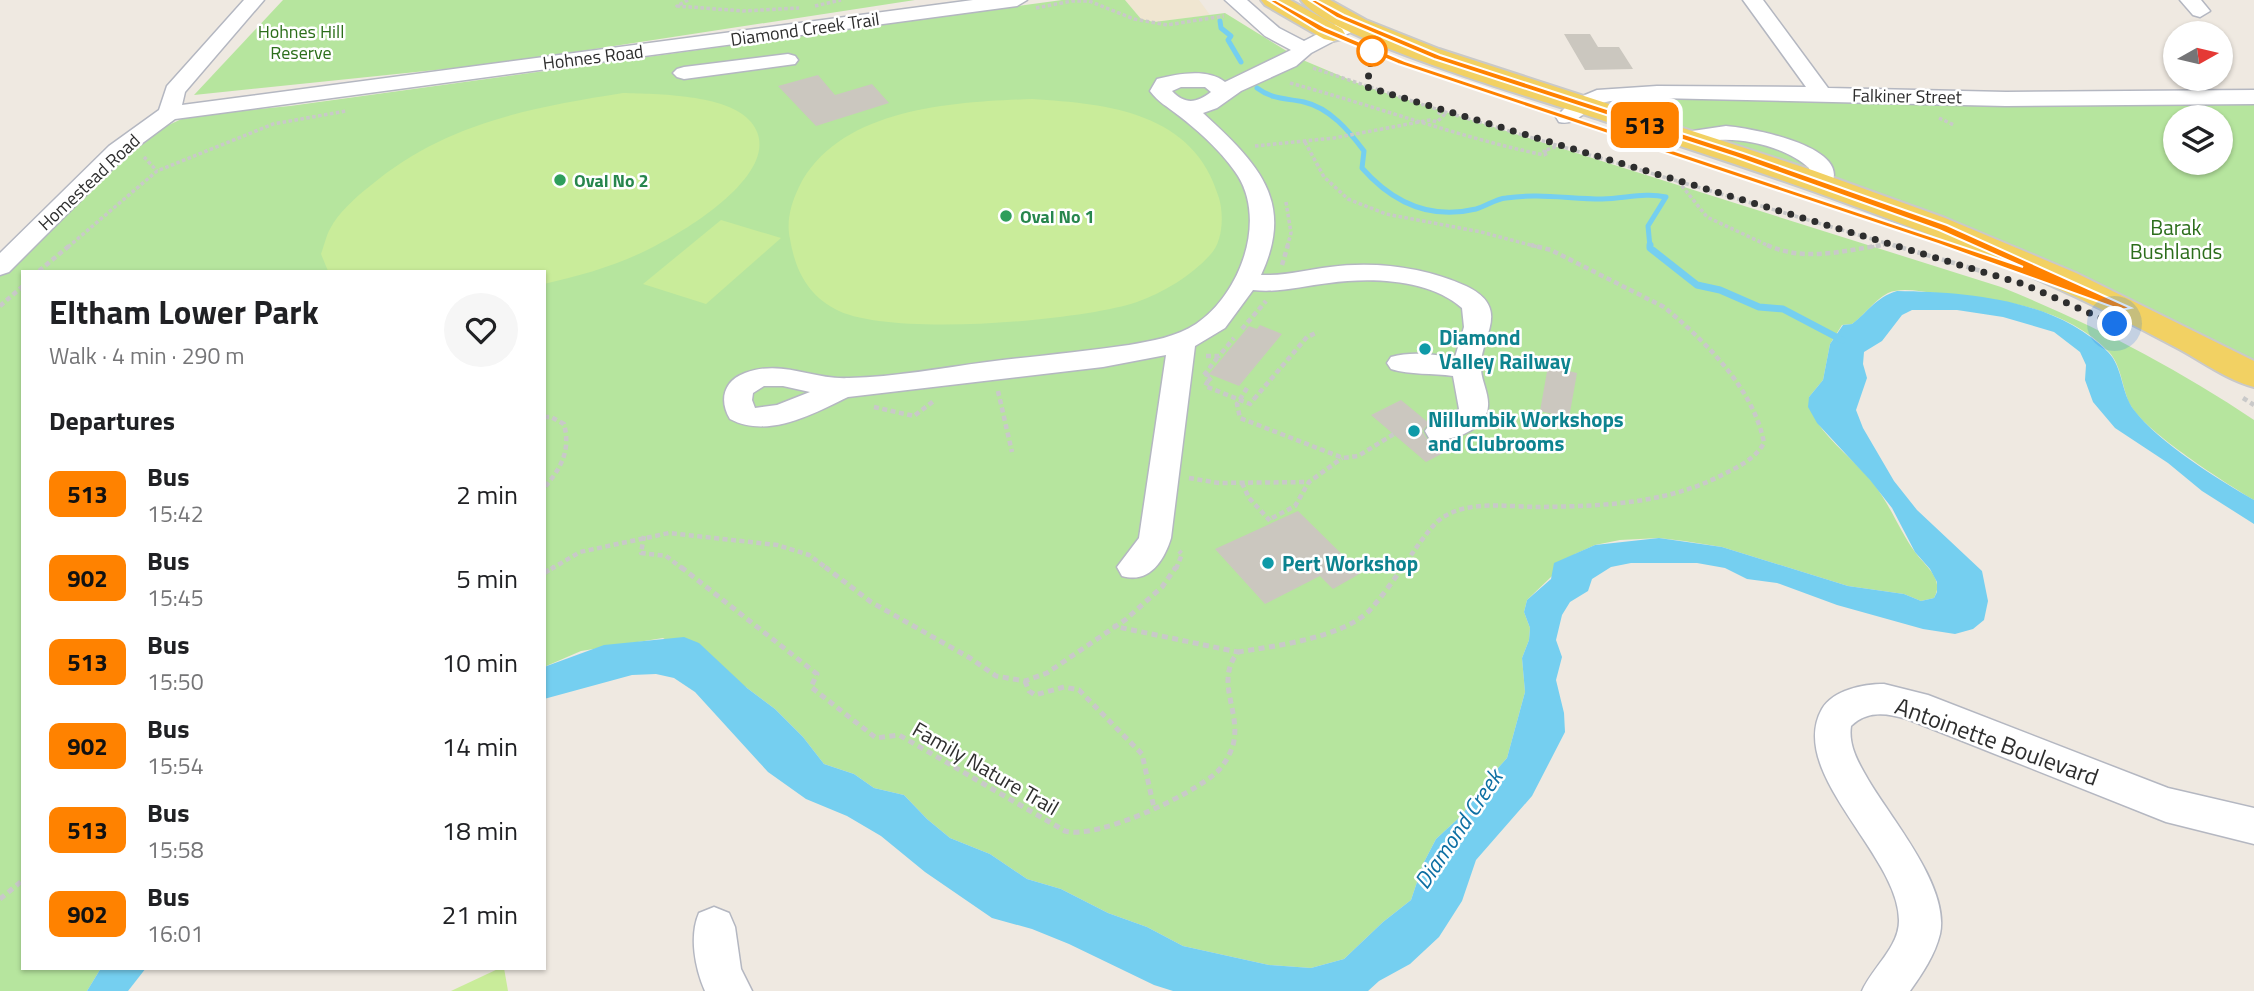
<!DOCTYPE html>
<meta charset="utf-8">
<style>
body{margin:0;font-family:"Titillium Web",sans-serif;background:#f6f6f6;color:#202124;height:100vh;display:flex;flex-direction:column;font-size:26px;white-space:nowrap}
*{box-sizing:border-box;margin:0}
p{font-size:23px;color:#757577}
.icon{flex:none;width:38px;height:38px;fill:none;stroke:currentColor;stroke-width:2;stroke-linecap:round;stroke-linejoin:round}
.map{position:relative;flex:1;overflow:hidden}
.drawer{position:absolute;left:21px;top:270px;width:525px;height:700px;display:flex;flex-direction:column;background:#fff;border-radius:0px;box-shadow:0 2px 5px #0004}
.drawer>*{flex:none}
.badge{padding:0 14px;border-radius:10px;font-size:24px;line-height:46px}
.needle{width:46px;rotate:82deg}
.buttons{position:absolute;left:2163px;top:21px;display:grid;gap:14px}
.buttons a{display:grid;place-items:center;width:70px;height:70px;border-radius:50%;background:#fff;box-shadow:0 2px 5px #0004;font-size:35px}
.you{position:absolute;width:35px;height:35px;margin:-18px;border:5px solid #fff;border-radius:50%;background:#1a73e8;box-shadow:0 0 0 10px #1a73e833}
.map>.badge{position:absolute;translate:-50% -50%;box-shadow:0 0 0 4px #fff}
h2{padding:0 28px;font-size:26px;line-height:63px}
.round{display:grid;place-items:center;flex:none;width:74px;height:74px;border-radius:37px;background:#f6f6f6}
.summary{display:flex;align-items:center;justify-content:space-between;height:119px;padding:0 28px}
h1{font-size:33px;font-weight:700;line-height:52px}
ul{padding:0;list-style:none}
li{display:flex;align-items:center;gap:21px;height:84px;padding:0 28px}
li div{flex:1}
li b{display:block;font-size:26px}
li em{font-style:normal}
li .badge{min-width:77px;font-weight:700;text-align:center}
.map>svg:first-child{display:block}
</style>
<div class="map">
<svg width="2254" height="991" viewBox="0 0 2254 991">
<rect width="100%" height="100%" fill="#efe9e1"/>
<path fill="#f0e6d1" d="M1125,0H1199L1210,15L1154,22L1141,19Z"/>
<g fill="#b6e59e" fill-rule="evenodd">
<path d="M283,0H915L503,63L194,95Z"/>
<path d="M1062,0H1125L1141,19L1154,22L1225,13L1298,58L1367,87L2001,287C2090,323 2174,366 2254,420V500C2225,483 2147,433 2131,406C2122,390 2122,366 2109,352C2065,306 1995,298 1936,293C1921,292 1902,287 1888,293C1873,301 1865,315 1852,324L1842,325L1830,344L1823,380L1809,397C1812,405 1813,416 1818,423C1829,441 1858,464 1873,483C1891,506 1899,530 1915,552C1925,566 1945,579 1934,598L1921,601L1904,594L1848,586L1722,547L1684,541L1659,538L1620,540L1595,545L1575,554L1527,600L1524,612L1530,628L1529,640L1522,658L1525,692L1507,758L1481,787L1462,815L1436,839L1423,864L1411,900L1383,922L1344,959L1311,968L1269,965L1183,946L1147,927L1108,913L1061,889L1027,879L990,854L950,838L927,819L904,795L874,788L854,774L824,764L803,737L775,709L747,688L663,638L581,651L544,667V271H23V968H101L87,991H0V275L145,136L188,116L290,106Z"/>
<path d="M1658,97L2254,101V365L1620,107L1624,100ZM2175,117H2221V163H2175Z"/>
</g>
<g fill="#c9ec9a">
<path d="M623,93C656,94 728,94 751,122C789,168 689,229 655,246C619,265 583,275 544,284V271H328L321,254C324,246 326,236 330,229C338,213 356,197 370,186C445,123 529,108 623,93Z"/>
<path d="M1032,99C1109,104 1194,112 1219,198C1224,215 1223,242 1210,255C1191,276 1164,292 1137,302C1081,321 887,338 835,309C807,294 795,269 790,239C786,222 791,203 799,187C839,107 955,102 1032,99Z"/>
<path d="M721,220L781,238L706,304L643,284Z"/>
<path d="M500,968H504L508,991H451Z"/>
</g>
<g fill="#75cff0">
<path d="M1897,291C1967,292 2056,299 2108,352C2123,367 2121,393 2134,410C2158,442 2219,480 2254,500V524L2202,491L2168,463L2115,428L2093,402L2085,380L2086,365L2080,352L2054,332L2003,317L1957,310H1912L1902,315L1882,341L1864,352L1863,364L1867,378L1856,410L1863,428L1894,481L1917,510L1982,571L1988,601L1984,620L1973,629L1955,634L1923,629L1837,605L1777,583L1747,579L1725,568L1697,563H1631L1611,567L1592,579L1588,591L1570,602L1562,615L1556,640L1562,657L1556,680L1564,713L1565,732L1532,796L1476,860L1462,901L1439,937L1410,964L1379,981L1368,991H1173L1154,985L1069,944L1032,929L992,918L925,872L881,836L847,816L806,799L768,772L695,692L674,678L656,674L632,675L544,699V667L604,645L684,637L699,643L747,688L775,709L803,737L824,764L854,774L874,788L904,795L927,819L950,838L990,854L1027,879L1061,889L1108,913L1147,927L1183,946L1269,965L1311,968L1344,959L1383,922L1411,900L1423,864L1436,839L1462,815L1481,787L1507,758L1525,692L1522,658L1529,640L1530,628L1524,612L1527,600L1551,579L1554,563L1595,545L1659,538L1722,547L1848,586L1904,594L1921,601L1934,598L1937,592V582L1930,569L1915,552L1892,508L1870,480L1817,423L1808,407L1809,397L1823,380L1830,344L1843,325L1852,324C1868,312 1876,297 1897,291Z"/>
<path d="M101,968H146L128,991H87Z"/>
</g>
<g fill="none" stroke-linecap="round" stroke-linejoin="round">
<g stroke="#75cff0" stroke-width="5">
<path d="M1220,21L1221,28L1231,36L1228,40L1241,62"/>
<path d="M1257,88C1273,100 1286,98 1304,102C1330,108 1349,131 1364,151L1362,168C1392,202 1430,220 1476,209C1487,206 1495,199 1506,198C1538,193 1570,199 1602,199C1624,199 1644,192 1666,197L1648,226L1650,247"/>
</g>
<path stroke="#75cff0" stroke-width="7" d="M1650,245V248L1697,285L1720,290L1759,307L1783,309L1842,340"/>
</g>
<g fill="#cbc7bf">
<path d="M1564,34H1590L1598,47H1619L1633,69L1585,70Z"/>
<path d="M818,75L835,95L872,84L889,103L816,126L778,86Z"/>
<path d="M1260,325L1282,334L1239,386L1209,374L1249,326L1257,329Z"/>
<path d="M1548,366L1577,373L1569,418L1540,411Z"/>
<path d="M1401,400L1429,423L1422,431L1427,439L1451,441L1457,446L1426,462L1371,415Z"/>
<path d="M1298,511L1361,573L1333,589L1320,576L1265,604L1215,549Z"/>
</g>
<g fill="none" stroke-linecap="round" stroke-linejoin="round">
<g stroke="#b4b7c1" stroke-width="3">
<g id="minor">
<path d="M244,0H264L185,92L182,105L973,0H1027L1017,6L175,119L125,156L9,272L0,275V253L109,146L159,110L167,86Z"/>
<path d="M1225,0H1247L1279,28L1304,41L1335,25L1331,16L1334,12H1348L1356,27L1353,31L1311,53L1296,66L1241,91L1217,108L1203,113C1256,162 1296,200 1261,275C1284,276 1306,270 1330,267C1374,261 1425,267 1466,286C1514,309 1478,338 1481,370C1482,382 1489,394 1488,406C1487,430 1449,444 1429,438L1425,431C1433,418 1449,420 1459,409L1453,376C1433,373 1410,375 1391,369L1387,363L1391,357C1413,351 1433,355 1455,357L1464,327L1462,308C1429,279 1371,277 1329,283C1303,286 1279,293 1253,290L1225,328L1195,346L1171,538C1164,561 1149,584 1122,576L1117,567L1139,538L1166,355L1103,367L848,397C813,414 768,439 730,419C719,401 723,381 745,373C782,359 813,380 849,378C895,377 941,368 987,362C1034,356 1082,352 1129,345C1152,341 1176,337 1196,324C1239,295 1267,223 1238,176C1224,154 1199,131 1178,115C1167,106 1159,103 1150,91L1157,79C1178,74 1207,68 1225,82L1291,50L1265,36ZM1181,87H1205L1211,92C1197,103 1185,105 1172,91ZM764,386H783L810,392L777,405L755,408L752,400L753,393Z"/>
<path d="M1743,0H1763L1828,88L2006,92L2254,90V104L2006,106L1657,98C1639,100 1616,98 1599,104C1584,110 1577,126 1559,122L1556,117L1573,100L1597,90L1657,86L1806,87Z"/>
<path d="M2180,0H2201L2210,11L2200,17L2193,15Z"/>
<path d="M788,54L795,56L798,60L795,64L684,79L677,77L673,73L677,69L684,67Z"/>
<path d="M1726,126C1750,128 1858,147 1829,188H1813L1809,183L1811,176L1809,168C1787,148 1747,138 1718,140C1705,141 1692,146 1679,143L1676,138L1679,133Z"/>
<path d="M1884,684L1928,695L2168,788L2254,808V844L2166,822L1907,719C1887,713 1867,710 1851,726C1848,746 1859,764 1869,781C1892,820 1950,887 1940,934C1935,955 1922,974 1910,991H1862C1872,968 1899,947 1899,921C1900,856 1786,773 1822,709C1833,690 1863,684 1884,684Z"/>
<path d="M714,907L729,913L735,927L741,969L752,991H705C695,968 689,936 699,913Z"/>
</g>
</g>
<g stroke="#c9c9c9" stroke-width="4">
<g id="major">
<path d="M1261,0H1290L1342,29L1345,34L1342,39L1333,41L1324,39L1265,5Z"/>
<path d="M1301,0H1330L1366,20L1439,49L1812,170L1945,218L2076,273L2254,361V387C2227,380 2203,362 2179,349C2134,325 2088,302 2041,281C1899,218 1752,169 1604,121C1548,102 1329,40 1301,0Z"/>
</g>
</g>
<g stroke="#c9c9c9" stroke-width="3.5" stroke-dasharray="3.5 2.5" stroke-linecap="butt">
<path d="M688,0L677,6L743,11L799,8"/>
<path d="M815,6L841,0"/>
<path d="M1036,8L1072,1H1089L1134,19L1167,25L1224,16"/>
<path d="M1313,68L1442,111L1899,247"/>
<path d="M1290,83C1375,106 1458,137 1544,155L1548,153L1544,151L1557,146"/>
<path d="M1939,118L1954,125"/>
<path d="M1305,142L1324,177L1348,199L1386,214L1481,232L1538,247"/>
<path d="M1255,146L1334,138L1430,120L1437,122L1444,115L1439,113L1442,111"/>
<path d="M144,157L157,171"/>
<path d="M1678,181L1707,217L1771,247"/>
<path d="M1286,202L1291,233L1287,247"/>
<path d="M68,247L157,171L273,124L346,111"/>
<path d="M1871,247L1888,244"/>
</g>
<g stroke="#c9c9c9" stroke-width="4.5" stroke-dasharray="5 3.5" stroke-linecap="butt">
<path d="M1767,245C1804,262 1843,251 1882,245"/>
<path d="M1893,245L1981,271"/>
<path d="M1282,265L1288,245"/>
<path d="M39,271L70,245"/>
<path d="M0,306L23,286"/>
<path d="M1242,329L1266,301"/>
<path d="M1206,356H1219L1234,338"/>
<path d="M1205,374L1212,377L1208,381"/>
<path d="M1204,375L1218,357"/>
<path d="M1247,388L1237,404L1240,418L1343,458L1358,456L1394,434"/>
<path d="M998,391L1012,452"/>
<path d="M2243,398L2254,405"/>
<path d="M1254,399L1307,337L1318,332"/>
<path d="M874,407L914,416L935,400"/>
<path d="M544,417H551L564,424C571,451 561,468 544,488"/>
<path d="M1189,478L1219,483L1309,482"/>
<path d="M1242,483L1249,498L1272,523"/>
<path d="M1272,518L1295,506L1309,482L1342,458"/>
<path d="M644,536L641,553L666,556L683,569"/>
<path d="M551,569L580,552L669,533L777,545L809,555L828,569"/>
<path d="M1176,569L1182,554L1179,551"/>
<path d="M1401,569C1412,555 1431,523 1445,516C1472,500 1509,507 1540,507C1602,506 1666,504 1722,475C1738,467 1755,459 1764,443C1754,389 1705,341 1664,307L1551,250L1531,245"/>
</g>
<g stroke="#c9c9c9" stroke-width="5" stroke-dasharray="6 4.5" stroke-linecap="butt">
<path d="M681,567L817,674L811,687L876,738L899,735L1065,831C1097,840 1192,795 1217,772C1224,765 1230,755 1233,745C1242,712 1214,682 1238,652L1113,626"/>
<path d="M825,567L871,602L970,658L996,676L1025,681L1047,673L1125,620L1162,587L1176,567"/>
<path d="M544,573L554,567"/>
<path d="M1238,652C1275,646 1341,638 1369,611C1381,598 1392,582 1403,567"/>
<path d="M1025,681L1029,691L1035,695L1064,687L1079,690L1142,754L1154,808"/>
<path d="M0,899L23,880"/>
</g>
<use href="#minor" fill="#fff" fill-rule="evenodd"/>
<use href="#major" fill="#f2d163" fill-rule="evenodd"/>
<path stroke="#c9c9c9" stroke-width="4.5" stroke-dasharray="5 3.5" stroke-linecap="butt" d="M1208,381L1205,386L1250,404L1254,399"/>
</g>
<path fill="#ff8200" stroke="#fff" stroke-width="2" d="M1268,0H1276L1325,27L1405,61L2023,267L1939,230L1735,157L1434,59L1337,18L1309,0H1316L1344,15L1440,55L1743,153L1947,225L2131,308L2121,310L1938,244L1398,64L1319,31Z"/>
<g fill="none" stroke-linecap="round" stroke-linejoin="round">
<path stroke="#2e2e2e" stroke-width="7" stroke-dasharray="0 12.6" d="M1372,51L1367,87L2023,284L2115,324"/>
</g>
<circle fill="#fff" stroke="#ff8200" stroke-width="3.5" cx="1372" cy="51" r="14"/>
<g fill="#2e9e5b" stroke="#fff" stroke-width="2.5">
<circle cx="560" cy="180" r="7"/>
<circle cx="1006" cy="216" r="7"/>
</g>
<g fill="#0f9aa8" stroke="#fff" stroke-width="2.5">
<circle cx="1425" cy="349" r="7"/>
<circle cx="1414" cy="431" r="7"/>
<circle cx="1268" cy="563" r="7"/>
</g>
<g text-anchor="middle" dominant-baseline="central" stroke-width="5" stroke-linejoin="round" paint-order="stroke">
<g font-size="18" fill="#2e2e2e" stroke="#fff">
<text transform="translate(805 29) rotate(-8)">Diamond Creek Trail</text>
<text transform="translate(593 57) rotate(-7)">Hohnes Road</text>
<text transform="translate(1907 96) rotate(1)">Falkiner Street</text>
<text transform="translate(89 182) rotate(-43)">Homestead Road</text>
</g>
<g font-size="18" fill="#2c6e1b" stroke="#fff">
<text x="301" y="31">Hohnes Hill<tspan x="301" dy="21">Reserve</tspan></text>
</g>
<g font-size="18" font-weight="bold" fill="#27864d" stroke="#fff" text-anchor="start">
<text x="574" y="180">Oval No 2</text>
<text x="1020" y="216">Oval No 1</text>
</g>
<g font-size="21" fill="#2c6e1b" stroke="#fff">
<text x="2176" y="227">Barak<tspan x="2176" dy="24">Bushlands</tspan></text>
</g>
<g font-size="21" font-weight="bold" fill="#0d838f" stroke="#fff" text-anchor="start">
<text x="1439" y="337">Diamond<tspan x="1439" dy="24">Valley Railway</tspan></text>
<text x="1428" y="419">Nillumbik Workshops<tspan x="1428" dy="24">and Clubrooms</tspan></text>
<text x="1282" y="563">Pert Workshop</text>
</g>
<g font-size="21" fill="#2e2e2e" stroke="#fff">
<text transform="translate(986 768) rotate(30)">Family Nature Trail</text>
</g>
<g font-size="23" font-style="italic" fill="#0d6fa3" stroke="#fff">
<text transform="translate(1458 829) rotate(-56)">Diamond Creek</text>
</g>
<g font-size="24" fill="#2e2e2e" stroke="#fff">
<text transform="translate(1997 741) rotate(20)">Antoinette Boulevard</text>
</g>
</g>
</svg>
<div class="buttons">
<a><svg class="needle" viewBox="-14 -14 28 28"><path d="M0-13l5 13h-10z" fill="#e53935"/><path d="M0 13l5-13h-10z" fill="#757577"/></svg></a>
<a><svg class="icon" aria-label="layers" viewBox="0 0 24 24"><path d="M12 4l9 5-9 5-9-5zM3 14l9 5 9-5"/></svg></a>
</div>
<div class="you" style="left:2115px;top:324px"></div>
<b class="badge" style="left:1645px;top:125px;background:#ff8200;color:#111">513</b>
<section class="drawer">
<div class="summary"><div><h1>Eltham Lower Park</h1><p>Walk · 4 min · 290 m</p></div><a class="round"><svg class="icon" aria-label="heart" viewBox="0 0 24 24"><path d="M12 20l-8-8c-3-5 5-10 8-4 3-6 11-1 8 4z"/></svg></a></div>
<h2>Departures</h2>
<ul>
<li><span class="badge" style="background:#ff8200;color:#111">513</span><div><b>Bus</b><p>15:42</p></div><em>2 min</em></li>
<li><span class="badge" style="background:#ff8200;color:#111">902</span><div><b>Bus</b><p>15:45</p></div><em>5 min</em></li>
<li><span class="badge" style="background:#ff8200;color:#111">513</span><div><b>Bus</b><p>15:50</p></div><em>10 min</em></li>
<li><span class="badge" style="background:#ff8200;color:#111">902</span><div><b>Bus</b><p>15:54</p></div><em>14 min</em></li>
<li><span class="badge" style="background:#ff8200;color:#111">513</span><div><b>Bus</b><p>15:58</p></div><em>18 min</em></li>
<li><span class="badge" style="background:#ff8200;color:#111">902</span><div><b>Bus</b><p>16:01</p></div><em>21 min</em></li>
</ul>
</section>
</div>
